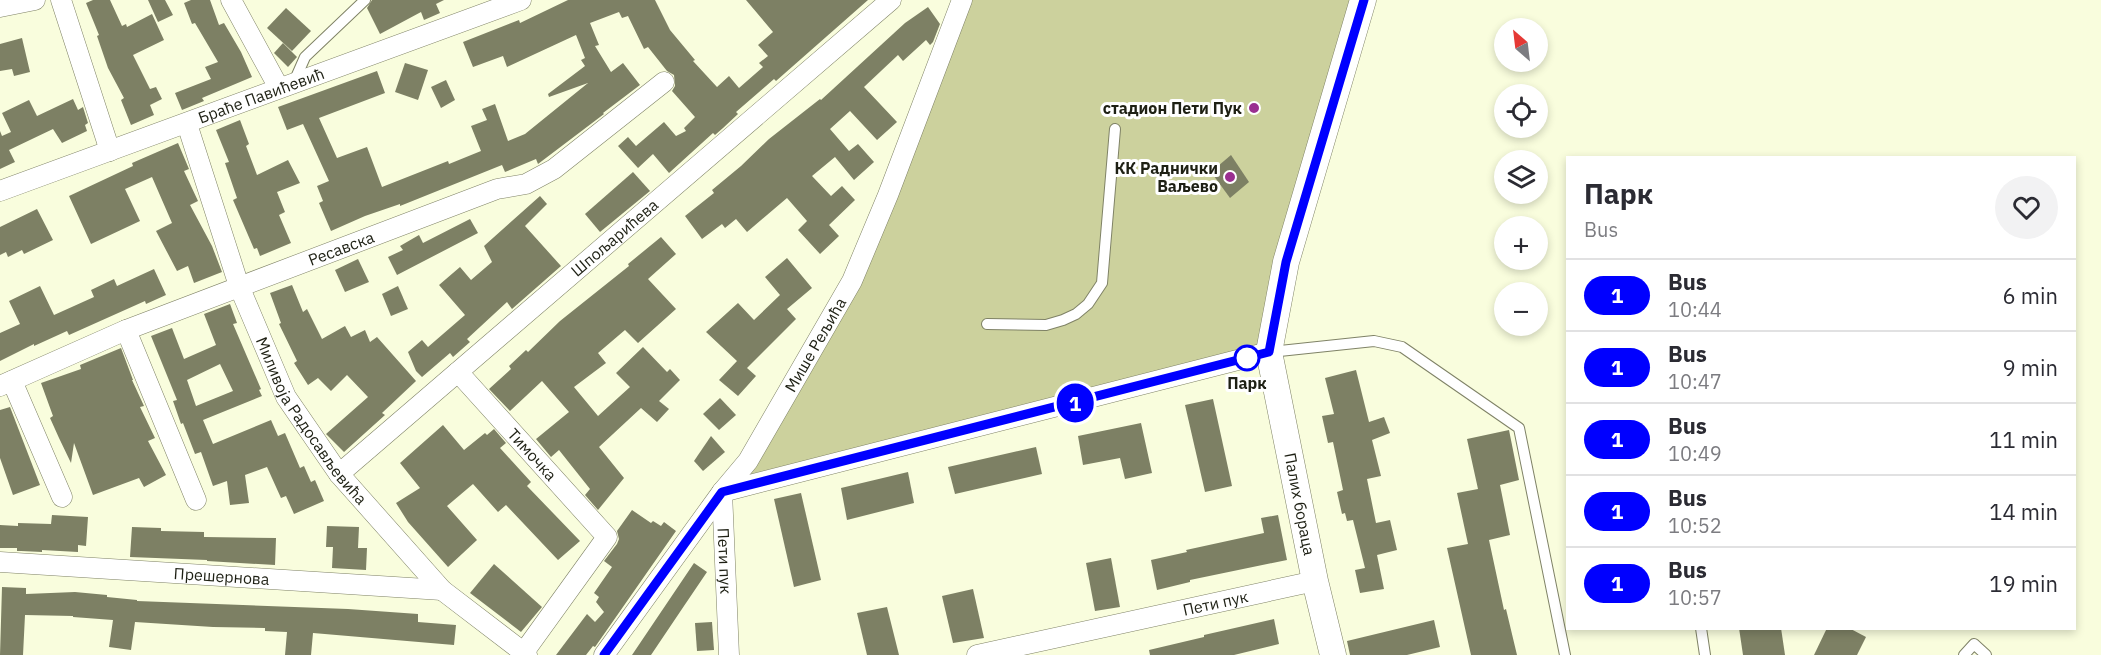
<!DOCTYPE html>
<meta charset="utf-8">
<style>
body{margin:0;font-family:"IBM Plex Sans",sans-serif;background:#f2f2f3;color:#2b2b33;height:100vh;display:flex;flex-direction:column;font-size:22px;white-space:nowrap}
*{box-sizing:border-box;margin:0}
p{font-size:20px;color:#7c7c81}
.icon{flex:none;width:33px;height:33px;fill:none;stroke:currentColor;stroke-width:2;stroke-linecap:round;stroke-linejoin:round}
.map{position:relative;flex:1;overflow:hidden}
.side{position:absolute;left:1566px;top:156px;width:510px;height:474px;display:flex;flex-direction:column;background:#fff;border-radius:0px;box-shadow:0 3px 9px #0003}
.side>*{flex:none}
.badge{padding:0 12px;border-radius:20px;font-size:21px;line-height:39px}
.needle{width:39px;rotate:332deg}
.tools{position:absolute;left:1494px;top:18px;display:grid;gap:12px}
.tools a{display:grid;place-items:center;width:54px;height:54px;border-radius:50%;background:#fff;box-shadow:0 3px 9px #0003;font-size:30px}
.map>.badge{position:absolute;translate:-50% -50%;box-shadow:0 0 0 3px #fff}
.round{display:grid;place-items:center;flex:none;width:63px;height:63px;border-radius:32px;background:#f2f2f3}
.headline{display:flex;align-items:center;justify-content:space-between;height:102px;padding:0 18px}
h1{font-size:28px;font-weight:800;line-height:45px}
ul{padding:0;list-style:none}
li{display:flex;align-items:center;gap:18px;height:72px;padding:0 18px;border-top:2px solid #e1e1e2}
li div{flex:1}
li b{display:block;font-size:22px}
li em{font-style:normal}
li .badge{min-width:66px;font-weight:700;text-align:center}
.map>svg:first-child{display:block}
</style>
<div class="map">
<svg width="2101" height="655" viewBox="0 0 2101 655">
<rect width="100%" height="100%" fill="#f9fddd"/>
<path fill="#ccd19d" d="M965,0H1363L1269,352L722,492L852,281Z"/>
<g fill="#7d8064" fill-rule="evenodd">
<path d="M93,0H110L122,26L126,24L127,27L152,14L164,40L133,55L150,89L156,87L162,99L150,105L154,115L131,125L121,100L124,98L108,68L97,36L99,35L86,3Z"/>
<path d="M148,0H165L173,15L158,22Z"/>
<path d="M191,0H210L219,25L224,23L241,52L252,77L202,98L204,101L182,110L175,93L211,79L205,67L218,62L195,23L192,24L184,3Z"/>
<path d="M372,0H444L436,4L440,13L424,20L421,12L380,34L367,8Z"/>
<path d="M568,0H655L670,30L695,60L693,61L717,87L729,76L739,88L763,67L759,63L768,56L758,45L773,32L746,0H868L776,81L774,79L736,112L738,114L723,128L715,135L713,133L669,173L653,154L638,168L618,146L628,137L636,146L664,122L676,136L686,131L684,128L695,117L672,91L675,86L674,75L667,71L648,47L644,49L628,16L622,18L619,12L590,23L599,45L595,46L611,72L623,63L640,85L603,113L604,114L538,164L536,159L505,172L502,165L400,206V204L365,216L331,231L319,203L323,201L317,186L329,181L303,124L287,130L278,107L377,71L385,93L319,118L337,158L367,147L382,187L448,161L449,164L481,151L471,126L487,120L482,109L495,104L508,141L525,134L588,83L549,97L548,94L585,66L581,60L585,58L576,35L507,67L503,56L473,67L463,42L519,20L520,23Z"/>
<path d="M928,7L940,24L933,42L930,45L926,40L903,61L898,55L864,87L897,122L877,140L850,111L830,129L849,151L858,144L874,162L854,180L835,157L812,176L831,196L842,186L855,200L829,225L839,236L820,254L798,230L807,221L787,198L747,232L736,219L725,228L722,224L702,239L685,216L714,193L712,190L741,166L769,139L820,99L821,100L905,23Z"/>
<path d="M286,8L311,31L292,51L267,28Z"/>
<path d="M22,38L30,72L14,76L12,69L0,71V44Z"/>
<path d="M283,43L297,57L288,67L274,53Z"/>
<path d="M405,63L428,70L418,100L395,92Z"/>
<path d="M446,80L455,100L441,108L431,87Z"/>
<path d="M73,99L78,110L83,107L88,123L85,125L87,131L62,143L53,129L9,150L15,162L0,169V131L2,136L11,132L2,113L29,100L37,116Z"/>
<path d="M240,120L249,144L246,146L257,175L288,160L300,183L277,192L285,212L279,215L291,243L260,256L257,248L254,249L233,200L237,198L225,163L229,162L216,130Z"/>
<path d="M178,143L189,169L184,171L198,201L190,205L212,246L222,272L194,283L188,266L177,271L156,231L172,223L152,177L125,189L140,221L91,244L69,196L133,166L132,163Z"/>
<path d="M1231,155L1249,182L1230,198L1211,172Z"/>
<path d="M633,172L650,191L600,232L585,214Z"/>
<path d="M540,196L547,204L525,226L561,266L512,309L507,302L467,339L470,342L453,357L450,353L422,377L416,371L408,352L422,340L428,347L465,315L439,285L460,267L471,280L492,262L484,246Z"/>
<path d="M37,209L53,240L24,254L22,250L8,257L6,252L0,255V227Z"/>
<path d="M470,219L478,233L397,275L388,257L403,250L400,246L419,235L423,243Z"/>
<path d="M661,237L676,254L648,279L676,309L638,343L625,330L598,353L606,363L574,387L598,416L630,387L616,373L643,347L667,372L670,369L680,380L659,401L669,409L657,422L641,408L599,447L624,478L598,510L585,495L590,489L559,450L551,457L536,439L569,412L542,381L510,411L489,389L511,369L509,366L526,350L528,352L560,321L629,266L628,264Z"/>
<path d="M787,258L812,288L787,309L796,319L747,368L756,376L738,396L719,380L737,361L706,332L738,303L754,320L780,295L765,277Z"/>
<path d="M358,259L369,282L345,292L335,270Z"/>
<path d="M154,269L166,295L146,304L145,301L69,335L67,331L34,346V344L0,361V333L20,324L9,301L40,286L54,315L94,297L91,290L114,279L117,286Z"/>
<path d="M292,285L303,312L307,309L322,339L345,326L351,337L365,330L370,342L377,337L416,381L382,413L385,415L344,452L326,434L368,397L347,375L331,391L318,378L308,385L294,363L297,361L279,324L281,323L270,293Z"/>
<path d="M398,286L408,309L391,316L382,294Z"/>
<path d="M230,304L237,323L233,324L261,389L259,390L262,396L203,420L213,444L271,420L278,436L285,433L300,468L304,466L311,482L315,480L324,501L294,514L286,496L281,498L267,467L245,475L249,503L230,505L227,481L213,486L201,452L195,454L183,423L181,424L173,401L177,400L151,336L172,328L184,359L216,345L204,314ZM220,364L233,391L196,406L187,380Z"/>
<path d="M121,348L133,380H132L144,406L140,407L155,438L148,441L166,475L144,487L139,478L93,495L74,443L71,463L59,438L50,418L53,416L41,383L81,369L80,365Z"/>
<path d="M1356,370L1369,422L1384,417L1390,433L1372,440L1381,476L1367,479L1376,523L1390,520L1397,550L1377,555L1384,589L1360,593L1355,570L1365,568L1353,520L1347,521L1345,513L1342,514L1337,492L1343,490L1333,442L1328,443L1322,416L1334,414L1325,378Z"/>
<path d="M720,398L736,415L719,430L703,414Z"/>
<path d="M1213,399L1232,486L1205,492L1185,405Z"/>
<path d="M10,407L40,485L13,495L0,458V410Z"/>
<path d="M1141,423L1152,473L1125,479L1120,458L1083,465L1078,436Z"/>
<path d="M443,425L464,450L485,433L487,435L494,429L506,443L500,448L531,482L527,486L580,541L558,560L506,505L498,512L473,484L447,506L477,540L448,567L408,522L396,503L420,488L400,463Z"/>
<path d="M1509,430L1519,480L1500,485L1510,535L1489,540L1504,610L1506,609L1517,655H1471L1447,548L1468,544L1457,493L1478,489L1467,439Z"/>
<path d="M711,436L725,452L703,471L694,461Z"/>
<path d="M1036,447L1042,474L955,494L948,467Z"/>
<path d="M908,472L914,503L847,520L841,488Z"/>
<path d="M801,493L821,580L794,587L774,499Z"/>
<path d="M632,510L651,523L653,521L661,526L664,522L676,531L595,647L593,646L586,655H556L587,614L595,622L604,612L596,602L599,597L594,593L612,567L604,561L617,544L619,539L617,531Z"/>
<path d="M52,515L88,517L86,546L78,545V552L42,550V552L21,551H17V548H0V525L18,526V523L51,524Z"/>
<path d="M1278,515L1287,560L1190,580V582L1157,590L1151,560L1187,552L1186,550L1264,533L1261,518Z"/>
<path d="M327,526L359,527L358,548H367L366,570L332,568L333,547H326Z"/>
<path d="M132,527L161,528V531L204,532V537L276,538L275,565L207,561V560L130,557Z"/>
<path d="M1111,558L1120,607L1095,611L1086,563Z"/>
<path d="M694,563L707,572L686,603L651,655H632Z"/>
<path d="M494,564L542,607L521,632L470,593Z"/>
<path d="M2,587L26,588V594L75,592L107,595V597L137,600V601L348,609L418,614V622L456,625L454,645L313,633L311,655H285L287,632L265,631V628L213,627L135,622L131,650L109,647L113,620L73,617V616L25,615L23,655H0Z"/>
<path d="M973,589L984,638L953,643L942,596Z"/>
<path d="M887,607L899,655H867L857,613Z"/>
<path d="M1274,619L1279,644L1234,655H1150L1149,650L1204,637V635Z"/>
<path d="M1434,620L1440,647L1407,655H1350L1347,641Z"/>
<path d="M712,622L714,650L697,651L695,623Z"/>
<path d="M1739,628H1781L1785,655H1743Z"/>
<path d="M1827,628H1849L1866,637L1857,655H1814Z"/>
</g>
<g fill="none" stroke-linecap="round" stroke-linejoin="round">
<g stroke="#7f8266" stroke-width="12">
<g id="service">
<path d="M294,82L305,57L365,0"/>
<path d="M987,324L1046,325L1063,320L1076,314L1088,304L1102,283L1115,129"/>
<path d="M1270,352L1374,341L1402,347L1519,428L1565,655"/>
<path d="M1701,628L1705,655"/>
<path d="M1964,655L1974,644L1986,655"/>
</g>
</g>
<g stroke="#7f8266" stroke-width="21">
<g id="minor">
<path d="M61,0L110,151"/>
<path d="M231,0L279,88"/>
<path d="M0,7L35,0"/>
<path id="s1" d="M187,124L239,286L286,397L339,474L442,590L527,655"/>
<path id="s2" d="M0,191L521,0"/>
<path d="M126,330L196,500"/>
<path id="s3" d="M458,372L607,537L524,652"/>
<path d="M12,381L62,497"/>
<path id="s4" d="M0,386L126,330L497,189L526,184L554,169L664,82"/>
<path id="s5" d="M339,474L891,0"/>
<path d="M722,492L1269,352"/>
<path id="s6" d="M722,492L729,655"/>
<path id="s7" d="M0,562L442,590"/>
<path id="s8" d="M604,655L722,492L748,461L852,281L888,195L962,0"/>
<path id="s9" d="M977,655L1315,581"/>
</g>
</g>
<g stroke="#7f8266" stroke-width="27">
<path id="tertiary" d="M1333,655L1315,581L1269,352L1286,262L1363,0"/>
</g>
<use href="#service" stroke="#fff" stroke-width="10"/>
<use href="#minor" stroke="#fff" stroke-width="20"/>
<use href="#tertiary" stroke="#fff" stroke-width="26"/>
</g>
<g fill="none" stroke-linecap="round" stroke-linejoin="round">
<g stroke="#fff" stroke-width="14">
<path id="line" d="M604,655L722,492L1269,352L1286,262L1364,0"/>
</g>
<use href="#line" stroke="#00f" stroke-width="9"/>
</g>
<g fill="#9a2f90" stroke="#fff" stroke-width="2">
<circle cx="1254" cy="108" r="6"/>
<circle cx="1230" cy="177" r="6"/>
</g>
<circle fill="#fff" stroke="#00f" stroke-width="3" cx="1247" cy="358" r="12"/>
<g text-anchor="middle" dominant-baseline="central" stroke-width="6" stroke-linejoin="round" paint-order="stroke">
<g font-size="16" fill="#1e2014" stroke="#fff">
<text stroke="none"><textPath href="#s2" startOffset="278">Браће Павићевић</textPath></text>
<text stroke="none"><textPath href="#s5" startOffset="363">Шпољарићева</textPath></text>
<text stroke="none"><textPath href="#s4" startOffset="368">Ресавска</textPath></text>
<text stroke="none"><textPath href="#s8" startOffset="376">Мише Рељића</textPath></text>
<text stroke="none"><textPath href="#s1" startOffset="324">Миливоја Радосављевића</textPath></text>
<text stroke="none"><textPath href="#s3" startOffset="111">Тимочка</textPath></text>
<text transform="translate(1300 504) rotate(79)">Палих бораца</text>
<text stroke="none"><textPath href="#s6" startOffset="69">Пети пук</textPath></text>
<text stroke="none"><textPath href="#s7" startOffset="222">Прешернова</textPath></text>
<text stroke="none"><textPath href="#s9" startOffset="244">Пети пук</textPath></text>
</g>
<g font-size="16" font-weight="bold" fill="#1e2014" stroke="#fff" text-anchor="end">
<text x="1242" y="108">стадион Пети Пук</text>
<text x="1218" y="168">КК Раднички<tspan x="1218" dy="18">Ваљево</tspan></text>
</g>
<g font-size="16" font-weight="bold" fill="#1e2014" stroke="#fff">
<text x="1247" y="383">Парк</text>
</g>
</g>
</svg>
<div class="tools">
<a><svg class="needle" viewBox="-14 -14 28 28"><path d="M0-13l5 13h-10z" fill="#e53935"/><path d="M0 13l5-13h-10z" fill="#7c7c81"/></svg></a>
<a><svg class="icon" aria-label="locate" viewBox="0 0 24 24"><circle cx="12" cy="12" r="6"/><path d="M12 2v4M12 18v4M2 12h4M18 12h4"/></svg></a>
<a><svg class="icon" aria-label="layers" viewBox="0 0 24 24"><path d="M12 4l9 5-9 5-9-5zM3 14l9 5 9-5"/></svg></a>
<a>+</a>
<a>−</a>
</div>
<b class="badge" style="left:1075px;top:403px;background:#00f;color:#fff">1</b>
<section class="side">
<div class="headline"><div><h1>Парк</h1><p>Bus</p></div><a class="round"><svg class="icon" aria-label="heart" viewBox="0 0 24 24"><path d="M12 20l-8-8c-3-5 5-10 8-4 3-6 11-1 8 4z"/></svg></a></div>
<ul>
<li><span class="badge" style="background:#00f;color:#fff">1</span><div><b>Bus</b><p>10:44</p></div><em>6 min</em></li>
<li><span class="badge" style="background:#00f;color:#fff">1</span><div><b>Bus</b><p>10:47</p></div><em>9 min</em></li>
<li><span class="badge" style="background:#00f;color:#fff">1</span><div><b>Bus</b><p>10:49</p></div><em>11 min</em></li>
<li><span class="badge" style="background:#00f;color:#fff">1</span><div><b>Bus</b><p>10:52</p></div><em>14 min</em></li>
<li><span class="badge" style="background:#00f;color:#fff">1</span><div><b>Bus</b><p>10:57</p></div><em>19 min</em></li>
</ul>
</section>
</div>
